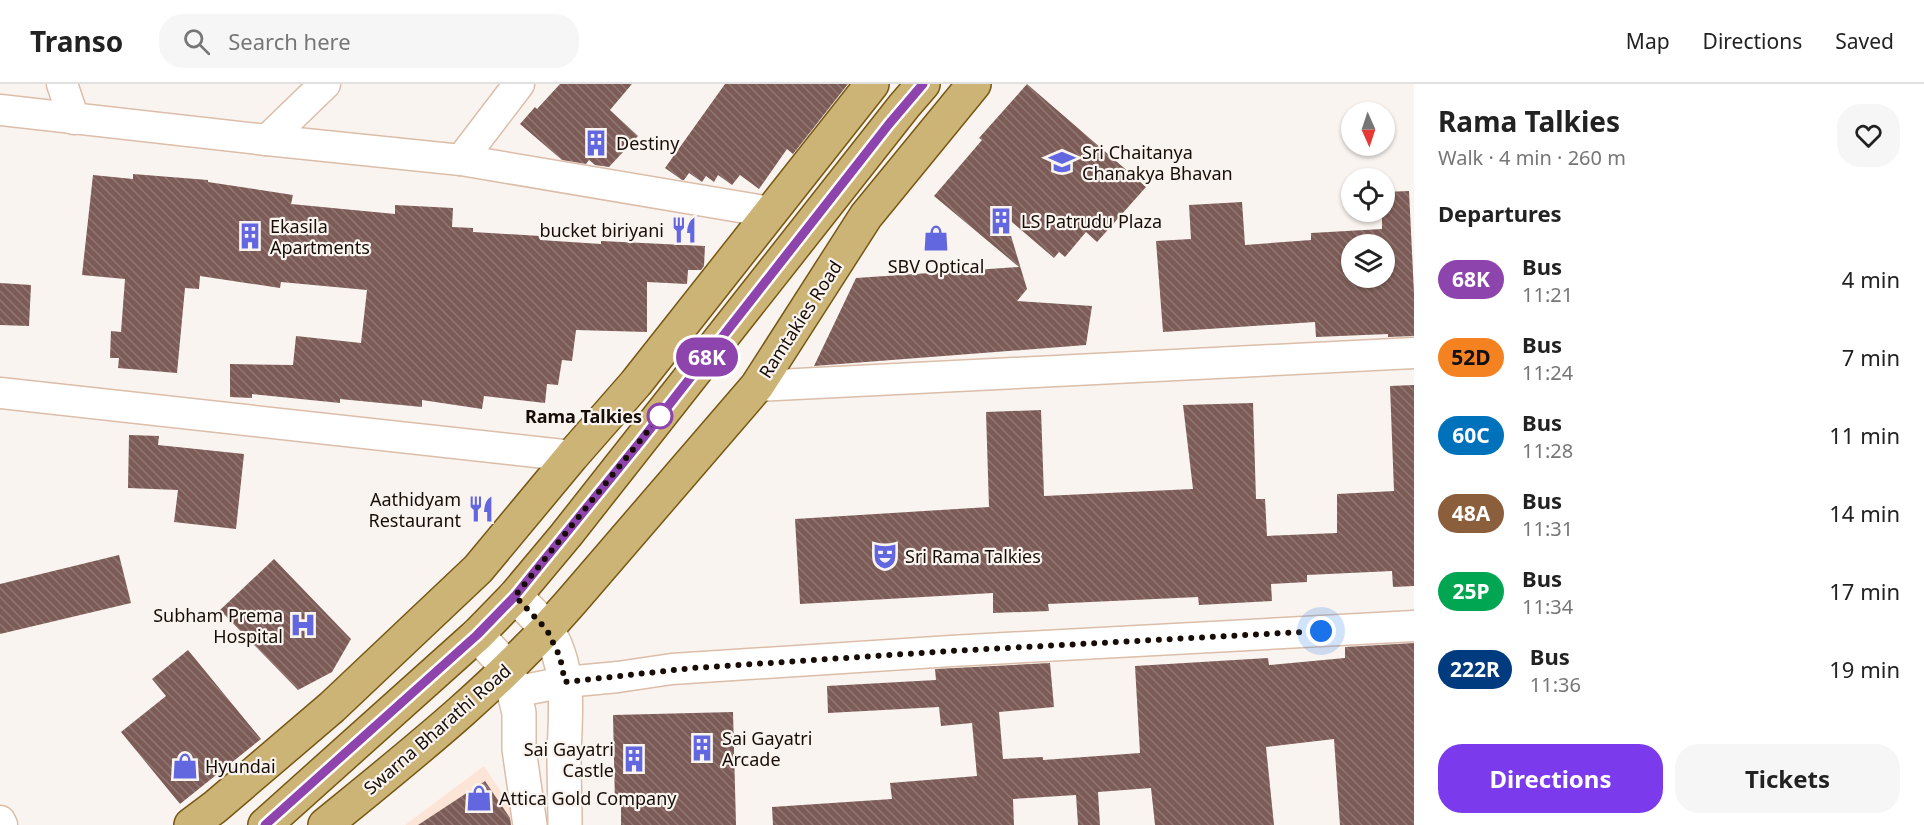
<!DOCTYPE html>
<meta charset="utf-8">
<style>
body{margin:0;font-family:"Noto Sans",sans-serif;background:#f6f6f6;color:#222;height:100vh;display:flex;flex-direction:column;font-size:22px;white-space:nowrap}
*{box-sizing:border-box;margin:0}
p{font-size:20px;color:#767676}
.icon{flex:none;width:33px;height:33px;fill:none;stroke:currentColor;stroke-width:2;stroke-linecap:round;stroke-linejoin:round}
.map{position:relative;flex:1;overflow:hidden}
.side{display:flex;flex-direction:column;background:#fff;width:510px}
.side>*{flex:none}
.badge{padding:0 12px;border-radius:20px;font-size:21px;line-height:39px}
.needle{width:39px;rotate:177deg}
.tools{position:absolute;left:1341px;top:18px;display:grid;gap:12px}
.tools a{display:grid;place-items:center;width:54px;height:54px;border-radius:50%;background:#fff;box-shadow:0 2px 4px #0004;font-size:30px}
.you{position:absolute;width:30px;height:30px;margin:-15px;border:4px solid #fff;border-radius:50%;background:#1a73e8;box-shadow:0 0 0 9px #1a73e833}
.map>.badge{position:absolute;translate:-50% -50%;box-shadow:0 0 0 3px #fff}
h2{padding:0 24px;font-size:22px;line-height:54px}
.round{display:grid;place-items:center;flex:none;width:63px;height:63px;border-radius:24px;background:#f6f6f6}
.overview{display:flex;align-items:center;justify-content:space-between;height:102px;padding:0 24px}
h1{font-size:28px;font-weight:700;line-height:45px}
.action{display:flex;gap:12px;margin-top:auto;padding:12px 24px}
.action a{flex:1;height:69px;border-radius:24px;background:#7c3aed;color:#fff;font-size:24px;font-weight:700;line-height:69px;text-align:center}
.action a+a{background:#f6f6f6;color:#222}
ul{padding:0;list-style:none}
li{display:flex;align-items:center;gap:18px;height:78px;padding:0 24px}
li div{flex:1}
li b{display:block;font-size:22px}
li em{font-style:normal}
li .badge{min-width:66px;font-weight:700;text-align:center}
header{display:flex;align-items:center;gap:36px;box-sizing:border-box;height:84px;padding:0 30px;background:#fff;border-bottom:2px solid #e0e0e0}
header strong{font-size:28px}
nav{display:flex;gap:33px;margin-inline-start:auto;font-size:21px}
.search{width:420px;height:54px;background:#f6f6f6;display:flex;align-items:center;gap:15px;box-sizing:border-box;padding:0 21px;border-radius:24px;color:#767676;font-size:22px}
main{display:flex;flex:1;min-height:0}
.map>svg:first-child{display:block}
</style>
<header>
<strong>Transo</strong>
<div class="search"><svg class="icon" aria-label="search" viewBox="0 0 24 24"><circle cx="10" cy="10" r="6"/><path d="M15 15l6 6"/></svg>Search here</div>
<nav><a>Map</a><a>Directions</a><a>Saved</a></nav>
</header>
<main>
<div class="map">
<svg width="1414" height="741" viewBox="0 0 1414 741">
<defs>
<pattern id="building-back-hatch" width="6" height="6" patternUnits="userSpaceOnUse" patternTransform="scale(1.5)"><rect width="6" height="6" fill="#7d5c57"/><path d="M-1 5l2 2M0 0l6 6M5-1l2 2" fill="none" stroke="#8f7773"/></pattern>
</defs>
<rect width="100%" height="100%" fill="#faf4f0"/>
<path fill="#fce5d6" d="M484,682L516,731L517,741H405Z"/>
<g fill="url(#building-back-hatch)" fill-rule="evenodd">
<path d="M560,0H632L610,26L638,52L609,83L595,81L589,76L586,80L562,76L520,40L535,23L537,25Z"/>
<path d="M725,0H848L793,70L787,65L759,105L740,91L732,101L718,91L714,98L706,92L702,98L689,89L684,96H682L665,84Z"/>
<path d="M1027,0L1146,103L1097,158L1086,148L1065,173L1059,168L1054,174L1005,132L1027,205L1017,217L1092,222L1086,261L814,282L856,194L1019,183L934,112L982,56L979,54Z"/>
<path d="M133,90L208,96V98L293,111L291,120L395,130V121L453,124L452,143L473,144V148L540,152V156L601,160V157L705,162L704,182L701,186H688L687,200L647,198V248L576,246L572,277L562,276L558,301L547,300L545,319L484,312L482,325L422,316V323L340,315V319L252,310V314L230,313V280L293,281L296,252L361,259L367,206L281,198L280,204L200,192L199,205L185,204L177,289L118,284L119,274H110L111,247L121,248L125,195L82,191L93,91L133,95Z"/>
<path d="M1409,107L1414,209V252L1388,253V250L1316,253L1315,238L1163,248L1156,157L1191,155L1189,121L1242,118L1245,161L1311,156V149L1382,145V128H1384V108ZM1352,160H1384V194H1352Z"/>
<path d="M0,199L31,201L29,242L0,241Z"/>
<path d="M1414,301V502L1393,503L1392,487L1307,491V498L1271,500L1272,517L1199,521L1198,513L1048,520L1049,527L993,529V509L800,520L795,435L989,423L986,328L1041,326L1044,412L1193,405L1183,321L1253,319L1256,415H1265L1267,452L1337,449V410L1394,407L1390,302Z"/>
<path d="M129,351L159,352L158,361L244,370L236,445L174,438L178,406L128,404Z"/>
<path d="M119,471L131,519L0,550V500Z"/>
<path d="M274,475L351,555L332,588L298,606L220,526Z"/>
<path d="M1414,559V741H1340L1334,655L1266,663L1274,741H1155L1151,704L1098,708L1100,741H1078L1076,711L1013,715L1014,741H773L772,723L892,715L890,699L977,692L972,639L941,642L939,623L828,629L827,602L936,596L935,585L1050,579L1054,623L999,628L1003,675L1043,673V676L1140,669L1135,582L1268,574L1269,581L1345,574V563Z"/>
<path d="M188,566L261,655L180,720L121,648L166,612L152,595Z"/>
<path d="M733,628L736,741H621V720H615L613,631Z"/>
<path d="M485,697L510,734L511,741H418Z"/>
</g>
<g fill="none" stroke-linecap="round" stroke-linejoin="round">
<g stroke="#dbbda9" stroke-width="33">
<g id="minor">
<path d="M62,0L74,35"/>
<path d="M0,26L267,56L461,76L770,128"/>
<path d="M267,56L325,0"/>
<path d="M461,76L519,0"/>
<path d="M757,302L1414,269"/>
<path d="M0,309L572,372"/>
<path d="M514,608L565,598L618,593L672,585L951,567L1414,542"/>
<path d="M0,737L2,741"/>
</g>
</g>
<g stroke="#dbbda9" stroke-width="36">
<g id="secondary">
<path d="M515,512C526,523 538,534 547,546C572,583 565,630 564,672C564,695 565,718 565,741"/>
<path d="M477,551L508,584L519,629V665L530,741"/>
</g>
</g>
<g stroke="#775813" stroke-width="36">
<g id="primary">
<path d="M191,741L215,723L332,623L478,485L572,372L636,299L872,0"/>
<path d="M265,741L477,551L515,512L566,451L904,22L923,0"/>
<path d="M325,741C411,671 498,602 571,518L757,302L866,132L974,0"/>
</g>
</g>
<use href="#minor" stroke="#fff" stroke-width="30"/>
<use href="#secondary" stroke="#fff" stroke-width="33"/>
<use href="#primary" stroke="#ccb376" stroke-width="33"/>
</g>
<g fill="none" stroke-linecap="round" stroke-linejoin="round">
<g stroke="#fff" stroke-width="14">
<path id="line" d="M265,741L477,551L515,512L640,358L889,40L923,0"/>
</g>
<use href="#line" stroke="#8e44ad" stroke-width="9"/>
<path stroke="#170d06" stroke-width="6" stroke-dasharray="0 10.8" d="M660,332L515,512L547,546L560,573L565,598L693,584L951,567L1321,547"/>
</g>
<defs>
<g id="building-bare" transform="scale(2.07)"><path d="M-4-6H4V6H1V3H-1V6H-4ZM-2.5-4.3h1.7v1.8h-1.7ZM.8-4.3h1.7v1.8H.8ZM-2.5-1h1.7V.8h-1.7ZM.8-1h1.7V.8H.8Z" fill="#6266df" stroke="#faf4f0" stroke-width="2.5" paint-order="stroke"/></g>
<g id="university-bare" transform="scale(2.07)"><path d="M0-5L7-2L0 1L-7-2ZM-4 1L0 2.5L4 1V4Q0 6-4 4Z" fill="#6266df" stroke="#faf4f0" stroke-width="2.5" paint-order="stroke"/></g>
<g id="restaurant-bare" transform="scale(2.07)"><path d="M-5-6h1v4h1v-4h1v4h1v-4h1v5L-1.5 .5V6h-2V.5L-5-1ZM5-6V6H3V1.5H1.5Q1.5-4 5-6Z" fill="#6266df" stroke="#faf4f0" stroke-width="2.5" paint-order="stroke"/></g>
<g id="shop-bare" transform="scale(2.07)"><path d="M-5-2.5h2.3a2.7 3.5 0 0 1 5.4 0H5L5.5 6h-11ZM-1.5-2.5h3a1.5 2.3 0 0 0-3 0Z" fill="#6266df" stroke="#faf4f0" stroke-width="2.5" paint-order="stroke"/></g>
<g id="theatre-bare" transform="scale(2.07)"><path d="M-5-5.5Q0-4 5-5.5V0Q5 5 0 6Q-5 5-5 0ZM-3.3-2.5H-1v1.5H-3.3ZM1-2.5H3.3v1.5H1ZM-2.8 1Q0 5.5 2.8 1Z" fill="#6266df" stroke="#faf4f0" stroke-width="2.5" paint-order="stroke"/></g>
<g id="hospital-bare" transform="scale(2.07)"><path d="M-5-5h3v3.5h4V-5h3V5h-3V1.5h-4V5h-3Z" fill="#6266df" stroke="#faf4f0" stroke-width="2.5" paint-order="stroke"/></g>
</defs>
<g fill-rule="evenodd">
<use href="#building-bare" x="596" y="59"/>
<use href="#university-bare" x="1062" y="78"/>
<use href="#building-bare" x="1001" y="137"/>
<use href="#restaurant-bare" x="684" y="146"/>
<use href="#building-bare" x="250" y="152"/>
<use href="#shop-bare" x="936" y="154"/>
<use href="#restaurant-bare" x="481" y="425"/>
<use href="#theatre-bare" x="885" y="472"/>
<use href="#hospital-bare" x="303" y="541"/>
<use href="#building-bare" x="702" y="664"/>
<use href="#building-bare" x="634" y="675"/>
<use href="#shop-bare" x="185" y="682"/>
<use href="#shop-bare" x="479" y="714"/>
</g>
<circle fill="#fff" stroke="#8e44ad" stroke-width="3" cx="660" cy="332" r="12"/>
<g text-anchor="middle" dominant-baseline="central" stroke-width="4.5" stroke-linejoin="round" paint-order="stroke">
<g font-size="18" fill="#170d06" stroke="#faf4f0" text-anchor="start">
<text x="616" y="59">Destiny</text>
<text x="1082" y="68">Sri Chaitanya<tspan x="1082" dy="21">Chanakya Bhavan</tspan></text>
<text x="1021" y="137">LS Patrudu Plaza</text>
<text x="270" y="142">Ekasila<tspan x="270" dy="21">Apartments</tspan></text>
<text x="664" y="146" text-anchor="end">bucket biriyani</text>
<text x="936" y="182" text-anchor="middle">SBV Optical</text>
<text x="461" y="415" text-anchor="end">Aathidyam<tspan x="461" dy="21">Restaurant</tspan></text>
<text x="905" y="472">Sri Rama Talkies</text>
<text x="283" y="531" text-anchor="end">Subham Prema<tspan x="283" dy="21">Hospital</tspan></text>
<text x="722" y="654">Sai Gayatri<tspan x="722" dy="21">Arcade</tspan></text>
<text x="614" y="665" text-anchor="end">Sai Gayatri<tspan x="614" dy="21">Castle</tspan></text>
<text x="205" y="682">Hyundai</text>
<text x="499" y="714">Attica Gold Company</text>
</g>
<g font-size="18" fill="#170d06" stroke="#faf4f0">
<text transform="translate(800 235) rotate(-57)">Ramtakies Road</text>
<text transform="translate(437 645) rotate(-41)">Swarna Bharathi Road</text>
</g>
<g font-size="18" font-weight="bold" fill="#170d06" stroke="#faf4f0" text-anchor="end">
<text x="642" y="332">Rama Talkies</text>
</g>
</g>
</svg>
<div class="tools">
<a><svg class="needle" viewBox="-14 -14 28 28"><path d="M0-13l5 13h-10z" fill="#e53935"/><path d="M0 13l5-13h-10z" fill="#767676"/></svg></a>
<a><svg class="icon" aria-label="locate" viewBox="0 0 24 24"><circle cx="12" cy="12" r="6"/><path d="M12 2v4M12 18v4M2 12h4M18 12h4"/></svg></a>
<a><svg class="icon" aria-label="layers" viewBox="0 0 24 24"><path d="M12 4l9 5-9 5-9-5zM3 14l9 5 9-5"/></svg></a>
</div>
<div class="you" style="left:1321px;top:547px"></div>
<b class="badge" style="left:707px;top:273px;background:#8e44ad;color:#fff">68K</b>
</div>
<section class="side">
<div class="overview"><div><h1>Rama Talkies</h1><p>Walk · 4 min · 260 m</p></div><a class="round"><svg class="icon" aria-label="heart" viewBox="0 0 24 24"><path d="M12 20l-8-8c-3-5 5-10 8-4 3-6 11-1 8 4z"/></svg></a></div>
<h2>Departures</h2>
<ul>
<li><span class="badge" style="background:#8e44ad;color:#fff">68K</span><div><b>Bus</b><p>11:21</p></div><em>4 min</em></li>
<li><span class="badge" style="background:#f58220;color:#111">52D</span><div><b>Bus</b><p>11:24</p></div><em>7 min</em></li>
<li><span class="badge" style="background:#0072bc;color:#fff">60C</span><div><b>Bus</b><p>11:28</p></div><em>11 min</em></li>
<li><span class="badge" style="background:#8b5e3c;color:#fff">48A</span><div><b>Bus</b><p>11:31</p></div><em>14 min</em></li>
<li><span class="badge" style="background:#00a651;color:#fff">25P</span><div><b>Bus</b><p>11:34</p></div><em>17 min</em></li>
<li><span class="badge" style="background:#003b80;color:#fff">222R</span><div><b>Bus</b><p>11:36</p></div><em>19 min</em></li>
</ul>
<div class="action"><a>Directions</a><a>Tickets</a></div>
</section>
</main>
